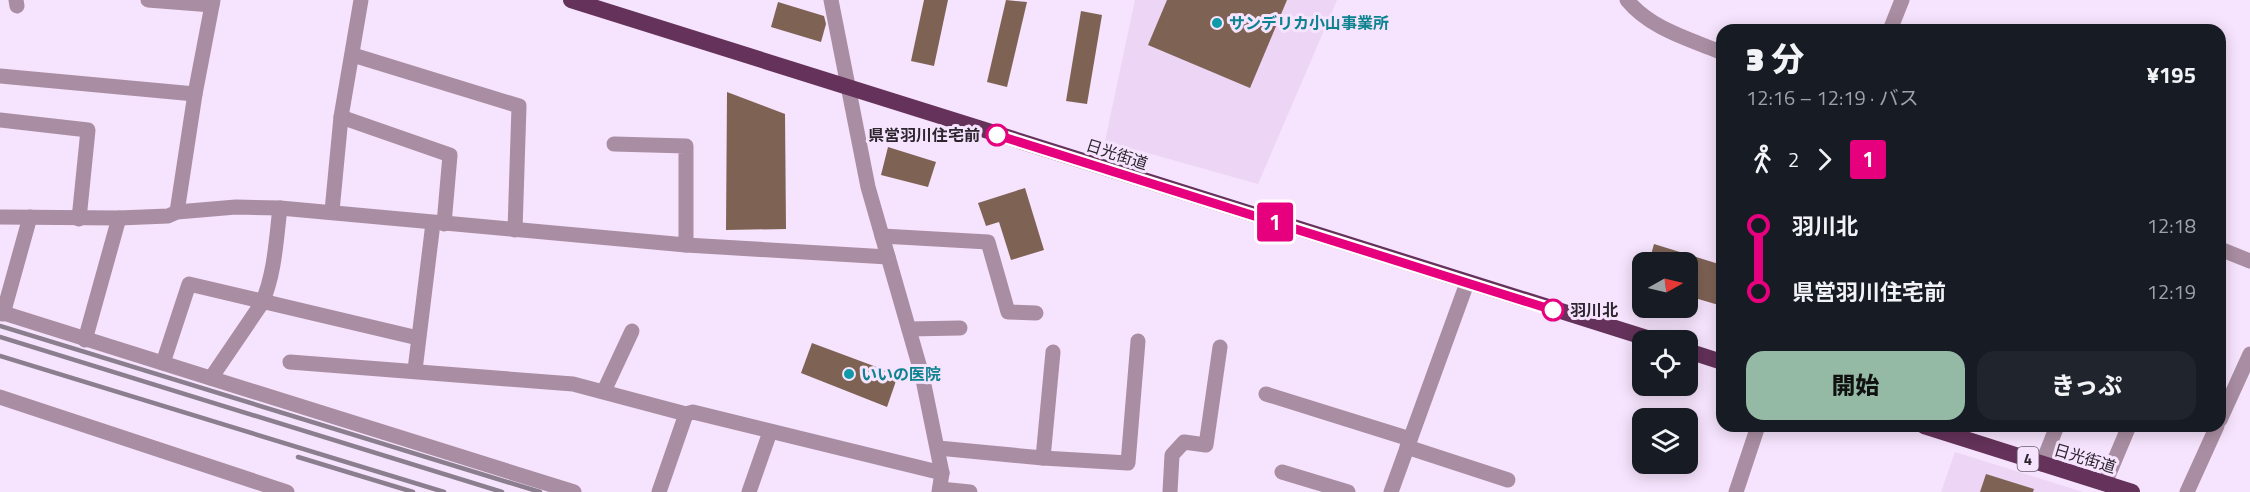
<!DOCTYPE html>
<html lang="ja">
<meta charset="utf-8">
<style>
body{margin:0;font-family:"Titillium Web","Noto Sans JP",sans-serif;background:#20242c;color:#f1f3f6;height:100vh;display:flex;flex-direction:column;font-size:22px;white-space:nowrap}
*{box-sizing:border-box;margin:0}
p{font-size:20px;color:#9ea1a6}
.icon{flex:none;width:33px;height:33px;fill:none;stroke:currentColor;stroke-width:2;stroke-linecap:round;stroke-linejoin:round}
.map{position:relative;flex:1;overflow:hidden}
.sheet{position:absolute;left:1716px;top:24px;width:510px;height:408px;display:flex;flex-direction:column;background:#171b24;border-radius:18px;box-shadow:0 3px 15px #0003}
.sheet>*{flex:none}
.badge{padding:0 12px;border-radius:4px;font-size:21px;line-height:39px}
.needle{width:39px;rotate:82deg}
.tools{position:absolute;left:1632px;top:252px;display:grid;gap:12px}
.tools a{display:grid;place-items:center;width:66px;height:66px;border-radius:12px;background:#171b24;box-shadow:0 3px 15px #0003;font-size:30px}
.map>.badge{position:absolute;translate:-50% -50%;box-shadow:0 0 0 3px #fff}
.legs{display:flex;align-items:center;gap:9px;height:66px;padding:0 30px;font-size:20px}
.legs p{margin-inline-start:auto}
.head{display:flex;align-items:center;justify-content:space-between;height:102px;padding:0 30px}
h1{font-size:33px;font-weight:800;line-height:45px}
.cta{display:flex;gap:12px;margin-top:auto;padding:12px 30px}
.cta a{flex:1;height:69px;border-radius:18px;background:#94b9a5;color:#111;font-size:24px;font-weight:800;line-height:69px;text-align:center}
.cta a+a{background:#20242c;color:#f1f3f6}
ul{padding:0 30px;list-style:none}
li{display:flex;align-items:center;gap:21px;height:66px;font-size:22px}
li i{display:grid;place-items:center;width:9px;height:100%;margin:0 8px;background:currentColor}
li i::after{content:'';width:15px;height:15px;margin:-8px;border:4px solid;border-radius:50%;background:#171b24}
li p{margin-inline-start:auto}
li:first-child i{background:linear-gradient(#0000 50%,currentColor 0)}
li:last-child i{background:linear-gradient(currentColor 50%,#0000 0)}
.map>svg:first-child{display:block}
</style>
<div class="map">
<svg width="2250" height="492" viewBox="0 0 2250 492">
<rect width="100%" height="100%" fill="#f6e3fd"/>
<g fill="#edd5f5">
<path d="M1135,0H1337L1258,184L1105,141Z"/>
<path d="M1955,452L2083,492H1941Z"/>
</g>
<g fill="#7e6355">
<path d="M924,0H948L934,66L911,61Z"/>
<path d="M1006,0L1027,2L1007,87L987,82Z"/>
<path d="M1167,0H1287L1250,88L1148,45Z"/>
<path d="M778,2L824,16L826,24L821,42L771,27Z"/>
<path d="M1081,11L1102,15L1087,104L1066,101Z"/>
<path d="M727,92L785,114L786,229L726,230Z"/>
<path d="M888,147L936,162L928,187L881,175Z"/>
<path d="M1025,188L1044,250L1011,260L999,222L986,226L978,203Z"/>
<path d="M1654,244L1722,265V306L1688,296V262H1649Z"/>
<path d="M812,343L898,375L887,407L801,373Z"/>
<path d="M1986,474L2034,489L2033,492H1980Z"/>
</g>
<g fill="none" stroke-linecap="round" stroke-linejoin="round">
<g stroke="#a98da2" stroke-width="15">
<path d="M16,0L17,6"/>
<path d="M148,0L212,5"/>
<path d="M831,0L868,187L922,375L942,473L939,492"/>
<path d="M353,55L519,106L515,230"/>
<path d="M0,76L195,94"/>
<path d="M341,117L450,155L444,224"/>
<path d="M0,120L88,130L79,219"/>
<path d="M614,144L686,146V245"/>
<path d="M332,211L341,117L361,0"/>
<path d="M177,212L195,94L213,0"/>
<path d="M0,217L119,218L168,216L177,212L236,207L280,208L686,245L888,257"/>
<path d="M882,236L988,242L1008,312L1036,313"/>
<path d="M2220,249L2250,261"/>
<path d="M0,312L574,492"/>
<path d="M3,314L30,217"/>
<path d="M909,329L960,328"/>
<path d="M85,340L119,218"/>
<path d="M290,362L573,384L686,414L693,412L942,473"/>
<path d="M163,363L189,284L418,338"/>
<path d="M415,370L433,223"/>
<path d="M211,378L262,303C275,273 276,240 280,208"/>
<path d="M604,391L632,331"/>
<path d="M1266,394L1410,439"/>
<path d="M0,397L287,492"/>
<path d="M2220,420L2250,354"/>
<path d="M1407,447L1508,480"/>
<path d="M938,448L1043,458L1128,463L1138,341"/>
<path d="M1043,458L1053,352"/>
<path d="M2042,464L2057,426"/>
<path d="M1282,472L1348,492"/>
<path d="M2105,483L2129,426"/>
<path d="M940,489L970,492"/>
<path d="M659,492L686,414"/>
<path d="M749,492L770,432"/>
<path d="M1170,492L1172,455L1184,442L1206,445L1220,347"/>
<path d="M1391,492L1467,283"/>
<path d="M1736,492L1758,426"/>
<path d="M2187,492L2217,426"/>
</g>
<g stroke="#a98da2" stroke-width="15">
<path d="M1627,0C1650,28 1686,38 1718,51"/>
<path d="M1890,30L1902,0"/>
</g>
<g stroke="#64325a" stroke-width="16">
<path d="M571,0L1653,340"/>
<path d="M1688,351L1722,362"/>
<path d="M1924,426L2132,492"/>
</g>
<g stroke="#8b7e8f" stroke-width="4.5">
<path d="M0,326L540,492"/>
<path d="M0,337L502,492"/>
<path d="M0,356L444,492"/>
<path d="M298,457L413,492"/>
</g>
</g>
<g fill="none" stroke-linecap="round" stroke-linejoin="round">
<g stroke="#fff" stroke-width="14">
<path id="line-1" d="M997,135L1553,310"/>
</g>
<use href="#line-1" stroke="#e6007e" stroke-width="9"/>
</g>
<g fill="#0f9aa8" stroke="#f6e3fd" stroke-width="2">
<circle cx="1217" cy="23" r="6"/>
<circle cx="849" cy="374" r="6"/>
</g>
<g fill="#fff" stroke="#e6007e" stroke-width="3">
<circle cx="997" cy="135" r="10"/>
<circle cx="1553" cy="310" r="10"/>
</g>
<g text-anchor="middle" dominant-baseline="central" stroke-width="6" stroke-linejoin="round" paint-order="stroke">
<rect fill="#f6e3fd" stroke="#695f6d" stroke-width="1.5" x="2017.5" y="447" width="21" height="24" rx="4.5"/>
<g font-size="15" font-weight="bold" fill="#2d262f">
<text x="2028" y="459">4</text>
</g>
<g font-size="16" font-weight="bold" fill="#0d838f" stroke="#f6e3fd" text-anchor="start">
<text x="1229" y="23">サンデリカ小山事業所</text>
<text x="861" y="374">いいの医院</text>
</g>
<g font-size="16" font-weight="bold" fill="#2d262f" stroke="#f6e3fd" text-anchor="end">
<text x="980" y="135">県営羽川住宅前</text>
<text x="1570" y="310" text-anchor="start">羽川北</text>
</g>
<g font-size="16" fill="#2d262f" stroke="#f6e3fd">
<text transform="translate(1117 154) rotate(18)">日光街道</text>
<text transform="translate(2085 458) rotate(17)">日光街道</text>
</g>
</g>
</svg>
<div class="tools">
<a><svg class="needle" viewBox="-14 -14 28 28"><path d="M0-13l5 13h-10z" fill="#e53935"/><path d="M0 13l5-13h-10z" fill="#9ea1a6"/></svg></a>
<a><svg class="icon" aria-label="locate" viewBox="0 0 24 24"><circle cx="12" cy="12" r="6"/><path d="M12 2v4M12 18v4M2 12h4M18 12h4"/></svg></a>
<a><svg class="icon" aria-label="layers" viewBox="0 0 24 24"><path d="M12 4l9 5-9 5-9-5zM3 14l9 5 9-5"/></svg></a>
</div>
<b class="badge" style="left:1275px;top:222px;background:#e6007e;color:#fff">1</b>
<section class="sheet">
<div class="head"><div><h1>3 分</h1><p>12:16 – 12:19 · バス</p></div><b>¥195</b></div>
<div class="legs"><svg class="icon" aria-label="walk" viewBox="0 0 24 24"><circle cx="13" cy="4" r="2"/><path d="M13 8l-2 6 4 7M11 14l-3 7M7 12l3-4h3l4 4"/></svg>2<svg class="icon" aria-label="forward" viewBox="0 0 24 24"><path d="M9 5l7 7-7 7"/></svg><b class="badge" style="background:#e6007e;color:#fff">1</b></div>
<ul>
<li><i style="color:#e6007e"></i><b>羽川北</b><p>12:18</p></li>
<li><i style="color:#e6007e"></i><b>県営羽川住宅前</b><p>12:19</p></li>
</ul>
<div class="cta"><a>開始</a><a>きっぷ</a></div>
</section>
</div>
